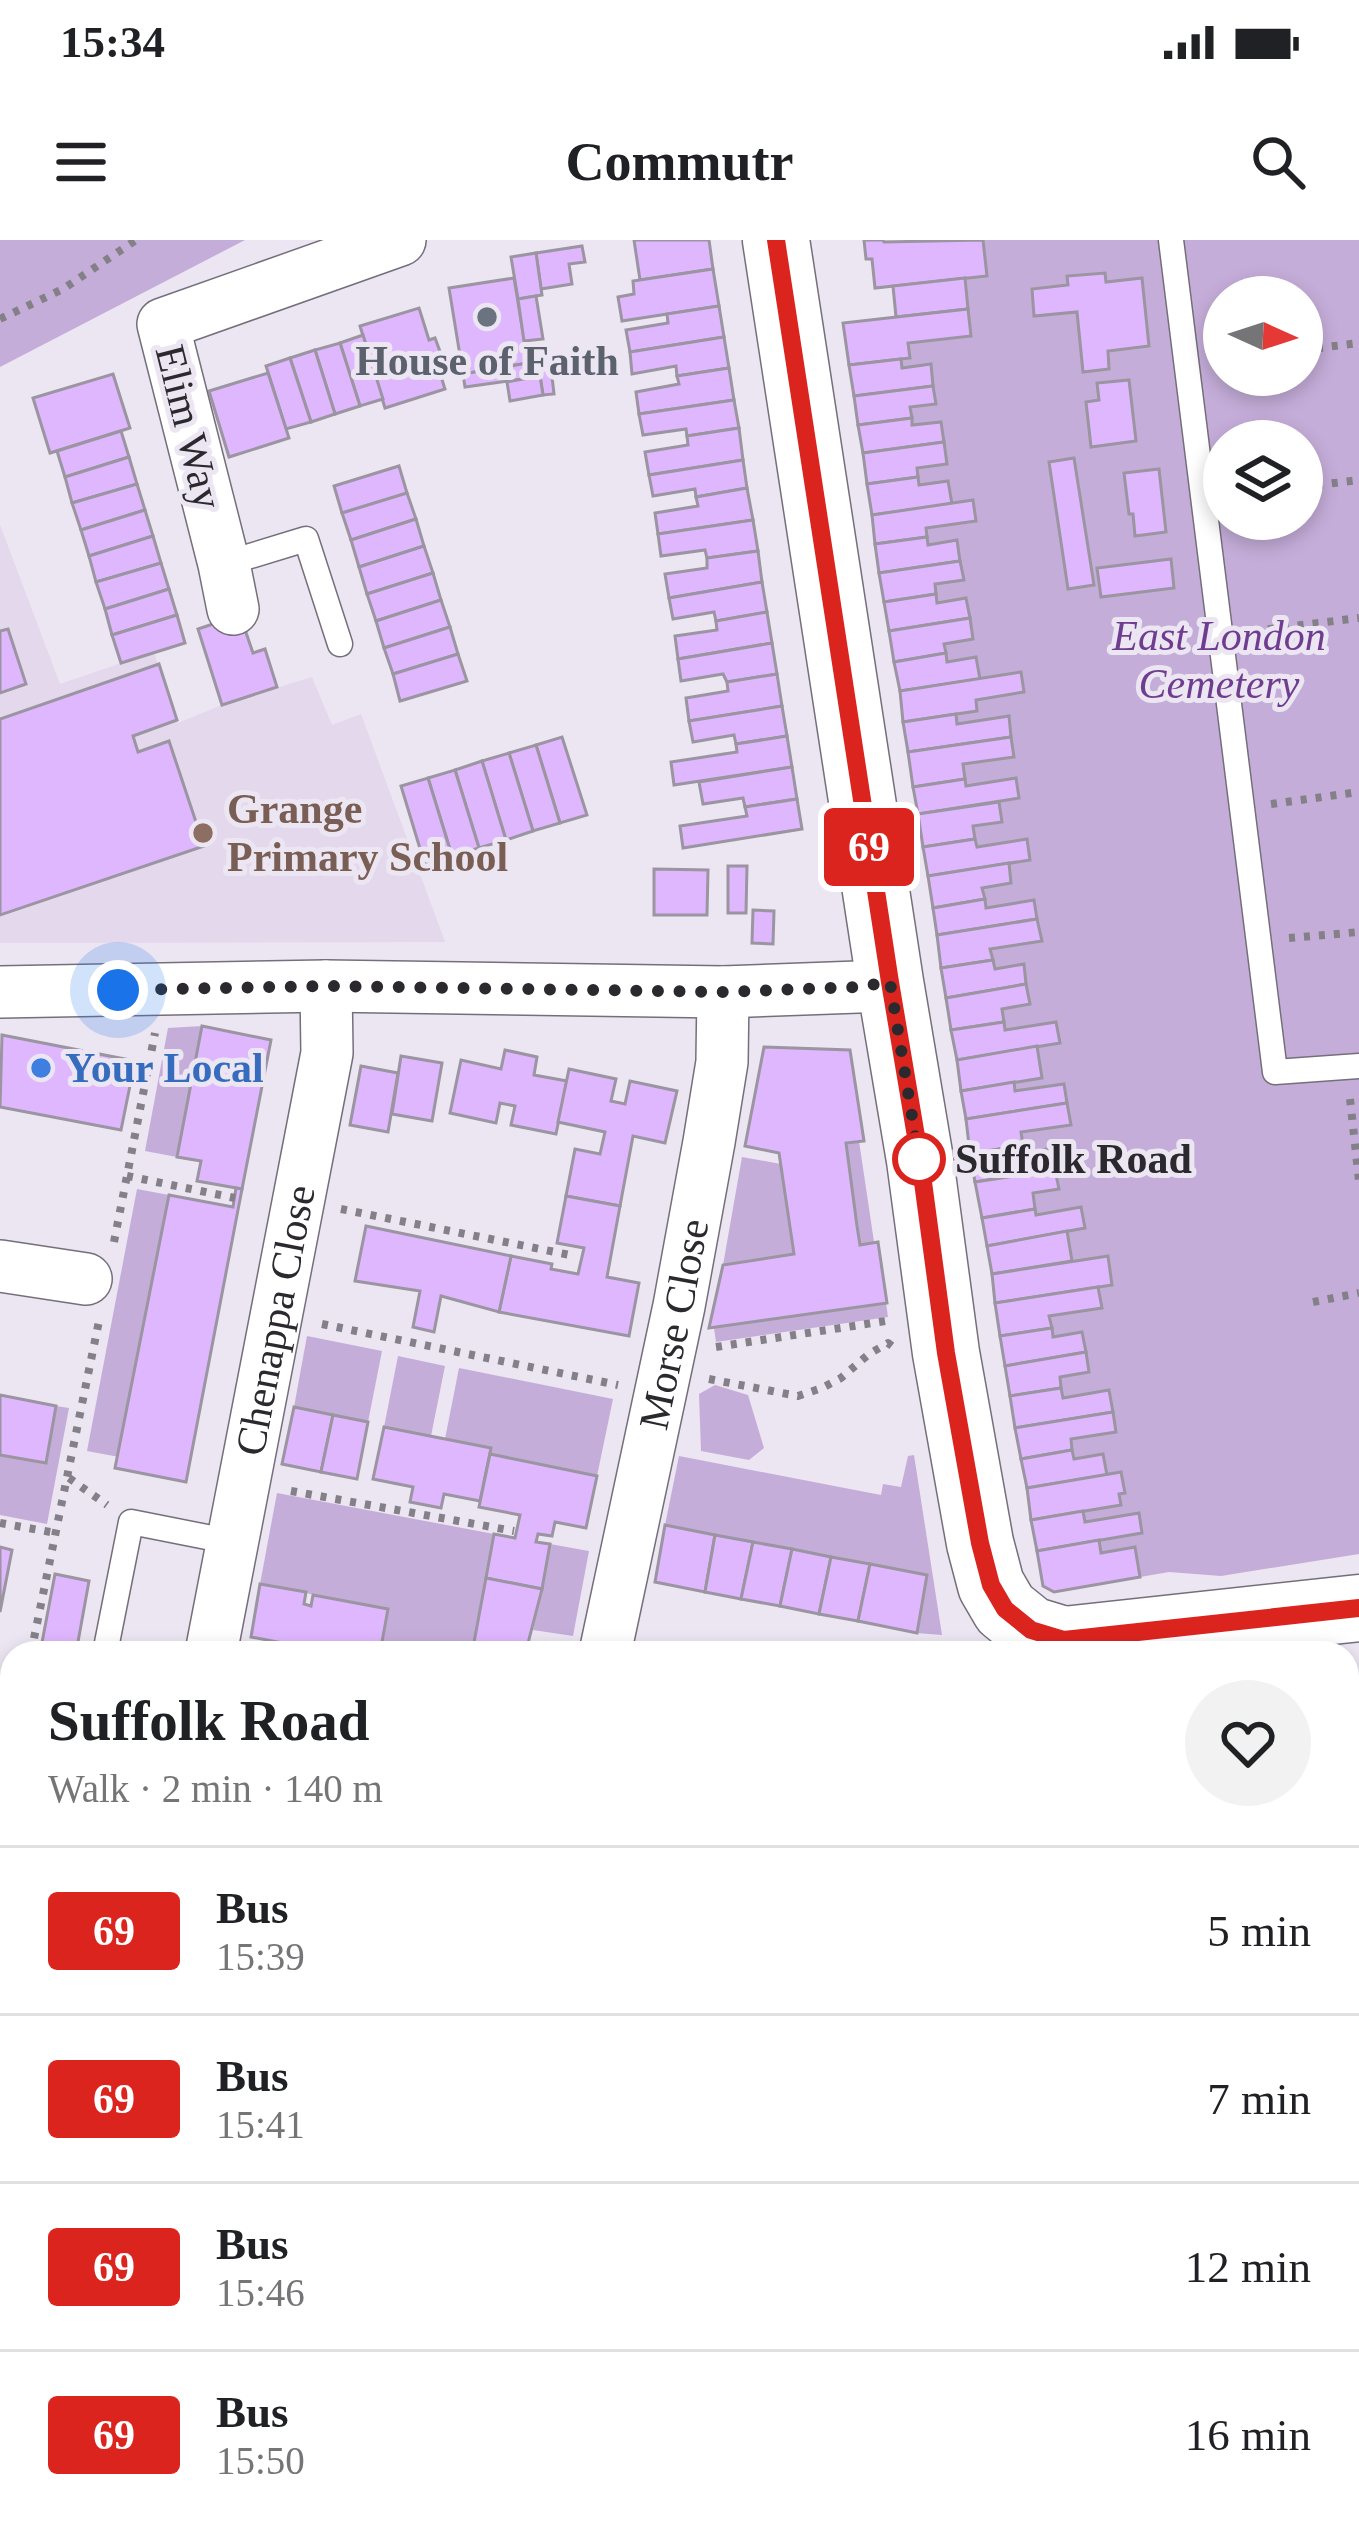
<!DOCTYPE html>
<meta charset="utf-8">
<style>
body{margin:0;font-family:Georgia,serif;background:#f2f2f2;color:#202124;height:100vh;display:flex;flex-direction:column;font-size:45px;white-space:nowrap}
*{box-sizing:border-box;margin:0}
p{font-size:39px;color:#757577}
.icon{flex:none;width:66px;height:66px;fill:none;stroke:currentColor;stroke-width:2;stroke-linecap:round;stroke-linejoin:round}
.map{position:relative;flex:1;overflow:hidden}
.side{position:absolute;left:0px;top:1401px;width:1359px;height:900px;display:flex;flex-direction:column;background:#fff;border-radius:36px 36px 0 0;box-shadow:0 6px 18px #0003}
.side>*{flex:none}
.badge{padding:0 24px;border-radius:9px;font-size:42px;line-height:78px}
.needle{width:78px;rotate:93deg}
.tools{position:absolute;left:1203px;top:36px;display:grid;gap:24px}
.tools a{display:grid;place-items:center;width:120px;height:120px;border-radius:50%;background:#fff;box-shadow:0 6px 18px #0003;font-size:60px}
.you{position:absolute;width:60px;height:60px;margin:-30px;border:9px solid #fff;border-radius:50%;background:#1a73e8;box-shadow:0 0 0 18px #1a73e833}
.map>.badge{position:absolute;translate:-50% -50%;box-shadow:0 0 0 6px #fff}
.round{display:grid;place-items:center;flex:none;width:126px;height:126px;border-radius:63px;background:#f2f2f2}
.head{display:flex;align-items:center;justify-content:space-between;height:204px;padding:0 48px}
h1{font-size:57px;font-weight:600;line-height:90px}
ul{padding:0;list-style:none}
li{display:flex;align-items:center;gap:36px;height:168px;padding:0 48px;border-top:3px solid #e0e0e0}
li div{flex:1}
li b{display:block;font-size:45px}
li em{font-style:normal}
li .badge{min-width:132px;font-weight:700;text-align:center}
.status{display:flex;justify-content:space-between;align-items:center;height:84px;padding:0 60px;background:#fff;direction:ltr}
.status svg{height:33px;fill:currentColor}
header{display:flex;justify-content:space-between;align-items:center;height:156px;padding:0 48px;background:#fff;font-size:54px;font-weight:600}
.map>svg:first-child{display:block}
</style>
<div class="status"><b>15:34</b><svg viewBox="0 0 49 12"><path d="M0 12V9h3v3zM5 12V6h3v6zM10 12V3h3v9zM15 12V0h3v12zM26 1h20v11H26zM47 4h2v5h-2z"/></svg></div>
<header><svg class="icon" aria-label="menu" viewBox="0 0 24 24"><path d="M4 6h16M4 12h16M4 18h16"/></svg>Commutr<svg class="icon" aria-label="search" viewBox="0 0 24 24"><circle cx="10" cy="10" r="6"/><path d="M15 15l6 6"/></svg></header>
<div class="map">
<svg width="1359" height="2301" viewBox="0 0 1359 2301">
<rect width="100%" height="100%" fill="#ece5f2"/>
<path fill="#e3d8ec" d="M0,285L60,444L154,412L178,483L222,465L312,437L332,485L361,474L445,702L0,703Z"/>
<g fill="#c5add9" fill-rule="evenodd">
<path d="M0,0H245L0,127Z"/>
<path d="M983,0H1359V1314L1221,1336L1169,1332L1140,1337L1135,1308L1101,1313L1099,1300L1142,1293L1139,1273L1085,1282L1083,1271L1121,1264L1119,1254L1125,1252L1121,1233L1107,1235L1103,1214L1074,1219L1071,1199L1115,1192L1108,1150L1063,1158L1060,1137L1089,1131L1082,1093L1053,1097L1049,1076L1101,1068L1098,1047L1112,1044L1108,1017L1072,1021L1067,991L1085,988L1080,967L1036,975L1033,953L1059,948L1053,909L1024,913L1021,892L1071,884L1064,844L1015,851L1014,842L1037,806L1059,803L1056,783L1005,790L1002,769L1030,764L1024,725L995,729L990,709L1037,679L1034,660L986,668L982,648L1011,643L1009,623L1030,620L1027,600L977,607L973,586L1002,581L999,562L1019,558L1016,539L966,546L963,524L1014,516L1009,477L957,484L956,474L977,471L976,460L1024,451L1020,433L980,439L976,417L947,422L944,404L973,398L966,359L937,363L935,344L963,340L957,301L928,305L926,288L975,281L973,261L952,264L919,245L917,228L947,223L941,182L912,185L910,167L936,163L931,125L902,128L901,119L910,118L908,103L971,95L965,38L987,35ZM1224,57H1302V135H1224ZM1224,201H1302V279H1224Z"/>
<path d="M202,786L177,917L145,911L168,788Z"/>
<path d="M859,901L874,1002L860,1005L846,903Z"/>
<path d="M742,917L781,924L794,1014L723,1025Z"/>
<path d="M137,949L169,955L119,1217L87,1211Z"/>
<path d="M886,1063L888,1077L716,1102L714,1088Z"/>
<path d="M307,1096L382,1111L368,1182L294,1167Z"/>
<path d="M398,1116L445,1126L431,1196L384,1187Z"/>
<path d="M459,1128L613,1159L597,1236L490,1214L491,1208L445,1199Z"/>
<path d="M715,1145L748,1155L764,1208L749,1220L701,1211L699,1154Z"/>
<path d="M56,1166L69,1168L47,1284L0,1275V1215L45,1223Z"/>
<path d="M914,1215L942,1395L917,1393L927,1335L665,1285L679,1216L881,1255L883,1244L901,1247L908,1216Z"/>
<path d="M277,1253L494,1294L472,1413H380L387,1369L260,1344Z"/>
<path d="M550,1304L589,1311L573,1396L533,1390Z"/>
<path d="M1359,1501V1644L1347,1642V1502Z"/>
<path d="M1359,2075V2220L1347,2218V2084Z"/>
</g>
<g fill="#dfb7fe" stroke="#9b94a1" stroke-width="3">
<path d="M634,0H709L713,29L640,40Z"/>
<path d="M864,0H883L884,2L983,0L987,36L875,48L872,19H866Z"/>
<path d="M582,6L585,22L569,24L572,44L541,49L536,13Z"/>
<path d="M536,13L542,55L518,59L511,17Z"/>
<path d="M713,29L719,66L622,81L618,57L634,54L633,41Z"/>
<path d="M1105,33L1106,42L1142,38L1149,106L1108,111L1109,129L1083,132L1077,72L1034,76L1032,49L1068,45L1067,36Z"/>
<path d="M514,38L528,123L463,134L449,48Z"/>
<path d="M965,38L968,69L896,77L893,46Z"/>
<path d="M536,56L543,99L524,101L518,59Z"/>
<path d="M719,66L724,97L630,112L626,90L668,83L667,74Z"/>
<path d="M419,68L429,100L435,98L445,125L438,127L445,149L385,168L360,86Z"/>
<path d="M968,69L971,96L908,103L910,118L849,125L843,83Z"/>
<path d="M363,95L383,159L360,166L340,103Z"/>
<path d="M724,97L729,128L677,136L676,126L632,134L630,112Z"/>
<path d="M340,103L360,166L335,174L315,110Z"/>
<path d="M315,110L335,174L311,182L290,118Z"/>
<path d="M290,118L311,182L286,189L266,126Z"/>
<path d="M550,119L554,154L543,155L540,136L530,138L528,123Z"/>
<path d="M901,119L902,128L931,124L933,146L854,156L849,125Z"/>
<path d="M528,123L530,138L465,147L463,134Z"/>
<path d="M729,128L734,160L639,174L636,152L679,144L677,136Z"/>
<path d="M268,133L289,198L229,217L209,151Z"/>
<path d="M113,134L130,188L50,213L33,158Z"/>
<path d="M540,136L543,155L510,161L507,142Z"/>
<path d="M1129,140L1136,201L1091,207L1086,162L1099,160L1097,143Z"/>
<path d="M933,146L936,164L910,167L912,178L858,185L854,156Z"/>
<path d="M734,160L739,188L687,196L686,189L643,195L639,174Z"/>
<path d="M912,178V185L941,182L944,202L863,213L858,185Z"/>
<path d="M739,188L743,220L649,235L645,212L688,205L687,196Z"/>
<path d="M121,191L129,217L65,237L57,211Z"/>
<path d="M944,202L947,224L917,228L918,237L867,244L863,213Z"/>
<path d="M129,217L137,244L72,263L65,237Z"/>
<path d="M1074,218L1094,345L1068,349L1049,222Z"/>
<path d="M743,220L747,248L696,257L695,249L653,256L649,235Z"/>
<path d="M399,226L407,253L342,273L334,246Z"/>
<path d="M1159,229L1166,292L1135,296L1133,274H1129L1124,233Z"/>
<path d="M918,237L919,245L948,241L952,264L872,275L867,244Z"/>
<path d="M137,244L145,270L81,290L72,263Z"/>
<path d="M747,248L753,280L658,294L655,273L698,266L696,257Z"/>
<path d="M407,253L416,279L351,300L342,273Z"/>
<path d="M973,260L976,281L926,288L927,297L875,304L872,275Z"/>
<path d="M145,270L153,296L89,316L81,290Z"/>
<path d="M416,279L424,306L359,327L351,300Z"/>
<path d="M753,280L758,311L707,318L705,310L661,316L658,294Z"/>
<path d="M153,296L161,323L96,342L89,316Z"/>
<path d="M927,297L928,305L957,300L960,321L879,333L875,304Z"/>
<path d="M424,306L433,333L367,354L359,327Z"/>
<path d="M758,311L762,342L669,358L665,334L707,328V318Z"/>
<path d="M1171,319L1174,348L1101,357L1097,328Z"/>
<path d="M960,321L964,340L935,344L936,354L884,362L879,333Z"/>
<path d="M161,323L169,349L105,369L96,342Z"/>
<path d="M433,333L441,360L376,381L367,354Z"/>
<path d="M762,342L767,372L716,381L714,372L673,379L669,358Z"/>
<path d="M169,349L177,375L112,395L105,369Z"/>
<path d="M936,354L937,363L966,358L970,378L889,391L884,362Z"/>
<path d="M441,360L450,387L384,408L376,381Z"/>
<path d="M767,372L772,403L678,419L675,396L717,390L716,381Z"/>
<path d="M177,375L185,403L121,423L112,395Z"/>
<path d="M240,375L253,413L265,409L277,447L222,465L198,389Z"/>
<path d="M970,378L973,399L944,404L946,413L894,422L889,391Z"/>
<path d="M450,387L458,414L393,434L384,408Z"/>
<path d="M8,389L26,444L0,453V391Z"/>
<path d="M772,403L777,434L727,442L723,434L681,441L678,419Z"/>
<path d="M946,413L947,422L976,417L980,439L900,451L894,422Z"/>
<path d="M458,414L467,441L400,461L393,434Z"/>
<path d="M159,424L177,480L133,496L138,512L169,501L204,606L0,675V479Z"/>
<path d="M1021,432L1024,452L976,460L977,471L903,482L900,451Z"/>
<path d="M777,434L782,466L689,481L686,458L728,451L727,442Z"/>
<path d="M782,466L787,496L736,504L734,495L693,502L689,481Z"/>
<path d="M956,474L957,484L1009,476L1011,497L908,512L903,482Z"/>
<path d="M787,496L792,527L674,545L671,522L737,512L736,504Z"/>
<path d="M562,497L587,575L560,583L536,505Z"/>
<path d="M1011,497L1014,517L963,524L965,539L913,547L908,512Z"/>
<path d="M536,505L560,583L533,591L509,513Z"/>
<path d="M509,513L533,591L506,600L482,521Z"/>
<path d="M482,521L506,600L479,608L455,530Z"/>
<path d="M792,527L797,559L745,567L743,558L703,564L699,542Z"/>
<path d="M455,530L479,608L452,616L428,538Z"/>
<path d="M428,538L452,616L425,625L401,546Z"/>
<path d="M1016,538L1019,558L918,574L913,547L965,539L966,546Z"/>
<path d="M797,559L802,589L683,608L680,586L747,576L745,567Z"/>
<path d="M999,562L1002,582L973,586L975,599L923,607L918,574Z"/>
<path d="M975,599L977,607L1027,599L1030,620L928,636L923,607Z"/>
<path d="M1009,623L1011,643L982,648L985,659L933,668L928,636Z"/>
<path d="M728,626H747L746,673H728Z"/>
<path d="M654,629L708,630L707,675H654Z"/>
<path d="M985,659L986,668L1034,660L1037,679L937,695L933,668Z"/>
<path d="M753,670L774,671L773,704L752,703Z"/>
<path d="M1037,679L1042,701L990,709L993,720L941,728L937,695Z"/>
<path d="M993,720L995,729L1024,724L1026,744L946,758L941,728Z"/>
<path d="M1026,744L1030,764L1002,769L1004,782L951,790L946,758Z"/>
<path d="M1004,782L1005,790L1056,782L1060,803L957,820L951,790Z"/>
<path d="M202,786L271,800L242,949L197,941L201,921L177,917Z"/>
<path d="M2,795L135,821L121,890L0,867Z"/>
<path d="M1037,806L1042,838L961,851L957,820Z"/>
<path d="M764,807L850,810L864,901L846,903L857,986L860,1005L878,1002L887,1063L709,1088L723,1025L794,1014L779,913L745,906Z"/>
<path d="M505,810L537,817L534,835L567,841L556,894L511,885L515,866L500,863L496,883L450,873L461,820L501,829Z"/>
<path d="M401,816L442,823L432,881L392,874Z"/>
<path d="M361,826L398,833L388,892L350,885Z"/>
<path d="M569,829L616,839L611,861L625,864L630,841L677,851L665,903L633,896L620,966L566,956L575,909L600,914L605,892L558,882Z"/>
<path d="M1014,842L1015,851L1064,844L1067,863L966,879L961,851Z"/>
<path d="M1067,863L1071,885L1021,892L1023,905L970,914L966,879Z"/>
<path d="M1023,905L1024,913L1053,908L1055,930L975,942L970,914Z"/>
<path d="M1055,930L1059,949L1033,953L1035,969L982,978L975,942Z"/>
<path d="M236,948L242,949L186,1242L115,1228L169,955L233,967Z"/>
<path d="M566,956L620,966L607,1037L639,1043L629,1096L499,1072L511,1016L552,1024L551,1029L578,1034L584,1008L557,1003Z"/>
<path d="M1081,967L1085,988L987,1006L982,978L1035,969L1036,975Z"/>
<path d="M366,986L511,1016L499,1072L441,1056L434,1092L413,1087L420,1051L355,1041Z"/>
<path d="M1067,991L1072,1021L992,1034L987,1006Z"/>
<path d="M1108,1016L1112,1045L995,1063L992,1034Z"/>
<path d="M1098,1047L1102,1068L1049,1076L1052,1088L1000,1096L995,1063Z"/>
<path d="M1052,1088L1053,1097L1082,1092L1086,1112L1005,1126L1000,1096Z"/>
<path d="M1086,1112L1089,1132L1060,1137L1061,1148L1010,1156L1005,1126Z"/>
<path d="M1061,1148L1063,1158L1109,1150L1113,1172L1015,1188L1010,1156Z"/>
<path d="M0,1155L56,1166L46,1223L0,1215Z"/>
<path d="M294,1167L333,1175L321,1232L282,1224Z"/>
<path d="M1113,1172L1116,1192L1071,1199L1072,1210L1021,1219L1015,1188Z"/>
<path d="M333,1175L368,1182L357,1239L321,1232Z"/>
<path d="M384,1187L491,1208L480,1261L444,1254L441,1268L410,1262L413,1247L373,1239Z"/>
<path d="M1072,1210L1074,1219L1103,1214L1107,1235L1027,1248L1021,1219Z"/>
<path d="M490,1214L597,1236L586,1288L555,1282L552,1296L538,1294L536,1302L550,1304L542,1349L486,1338L494,1294L515,1298L520,1275L479,1267Z"/>
<path d="M1121,1232L1125,1253L1119,1254L1121,1265L1031,1280L1027,1248Z"/>
<path d="M1083,1271L1085,1282L1139,1273L1142,1293L1037,1311L1031,1280Z"/>
<path d="M665,1285L715,1295L705,1352L655,1342Z"/>
<path d="M715,1295L753,1302L741,1359L705,1352Z"/>
<path d="M1099,1300L1101,1313L1135,1307L1140,1337L1054,1352L1043,1346L1037,1311Z"/>
<path d="M753,1302L792,1309L780,1366L741,1359Z"/>
<path d="M0,1307L12,1310L0,1372Z"/>
<path d="M792,1309L831,1317L819,1374L780,1366Z"/>
<path d="M831,1317L870,1324L858,1381L819,1374Z"/>
<path d="M870,1324L927,1335L917,1393L858,1381Z"/>
<path d="M55,1334L89,1341L76,1413H40Z"/>
<path d="M486,1338L542,1349L526,1411L537,1413H472Z"/>
<path d="M260,1344L306,1352L304,1364L311,1366L313,1355L388,1369L380,1413H337L338,1410L311,1405L309,1413H291L293,1405L251,1397Z"/>
<path d="M1359,1443V1501L1351,1502L1347,1444Z"/>
<path d="M12,1557V1622L0,1619Z"/>
<path d="M1347,1642L1359,1644V1691L1354,1726L1347,1725Z"/>
<path d="M4,1731L12,1733V1873L0,1871V1752Z"/>
<path d="M1347,1843L1359,1844L1349,1905H1347Z"/>
<path d="M1357,1854L1359,1855V1914L1348,1913Z"/>
<path d="M12,1991V2015L0,2031L12,2039V2113L6,2122L0,2118V2013Z"/>
<path d="M1347,2218L1359,2220V2268L1347,2266Z"/>
<path d="M471,2289H539L537,2301H469Z"/>
<path d="M672,2289H740L738,2301H694L670,2296Z"/>
<path d="M866,2289H940L938,2301H915L865,2292Z"/>
<path d="M1073,2289H1127L1126,2301L1072,2295Z"/>
<path d="M1278,2289H1346L1345,2301L1277,2299Z"/>
</g>
<g fill="none" stroke-linecap="round" stroke-linejoin="round">
<g stroke="#756f7b" stroke-width="27">
<g id="lane">
<path d="M1171,0L1275,832L1359,826"/>
<path d="M224,324L306,299L340,404"/>
<path d="M105,1413L131,1282L232,1302"/>
</g>
</g>
<g stroke="#756f7b" stroke-width="54">
<g id="street">
<path d="M233,369L224,324L163,84L400,0"/>
<path d="M0,752L326,746L723,752L858,747L890,742"/>
<path d="M0,1026L86,1039"/>
<path id="s1" d="M211,1413L327,813L326,746"/>
<path id="s2" d="M605,1413L679,1066L709,902L722,822L723,752"/>
<path d="M1347,1787L1359,1791"/>
<path d="M1347,1996L1359,1998"/>
<path d="M0,2269L12,2247"/>
<path d="M596,2301L598,2289"/>
<path d="M808,2301L810,2289"/>
<path d="M1192,2301L1193,2289"/>
</g>
</g>
<g stroke="#756f7b" stroke-width="69">
<path id="secondary" d="M776,0L890,742L920,920L946,1113L980,1303L991,1345L1005,1369L1031,1390L1064,1400L1359,1368"/>
</g>
<g stroke="#848088" stroke-width="8" stroke-dasharray="6 9" stroke-linecap="butt">
<path d="M0,79L63,49L136,0"/>
<path d="M1302,110L1359,103"/>
<path d="M1302,247L1359,240"/>
<path d="M1253,391L1359,378"/>
<path d="M1271,564L1359,552"/>
<path d="M1289,698L1359,692"/>
<path d="M1350,859L1359,941"/>
<path d="M127,936L235,958"/>
<path d="M341,969L570,1015"/>
<path d="M114,1002L155,793"/>
<path d="M1313,1062L1359,1053"/>
<path d="M322,1084L618,1145"/>
<path d="M716,1107L886,1081"/>
<path d="M709,1139L798,1156L822,1148L841,1138L869,1114L888,1103L892,1106"/>
<path d="M69,1238L107,1265"/>
<path d="M291,1251L514,1291"/>
<path d="M0,1283L56,1293"/>
<path d="M31,1413L99,1081"/>
<path d="M0,1467L12,1470"/>
<path d="M0,1571L12,1508"/>
<path d="M0,1631L12,1634"/>
<path d="M0,1966L12,1975"/>
<path d="M7,2022L12,2026"/>
<path d="M0,2168L12,2176"/>
<path d="M1347,2270L1357,2271L1355,2291L1359,2293"/>
<path d="M166,2289L233,2301"/>
<path d="M292,2301L295,2289"/>
<path d="M425,2301L427,2289"/>
<path d="M1136,2301L1137,2289"/>
</g>
<use href="#lane" stroke="#fff" stroke-width="24"/>
<use href="#street" stroke="#fff" stroke-width="51"/>
<use href="#secondary" stroke="#fff" stroke-width="66"/>
</g>
<g fill="none" stroke-linecap="round" stroke-linejoin="round">
<g stroke="#fff" stroke-width="27">
<path id="line" d="M776,0L890,742L920,920L946,1113L980,1303L991,1345L1005,1369L1031,1390L1064,1400L1359,1368"/>
</g>
<use href="#line" stroke="#dc241f" stroke-width="18"/>
<path stroke="#2b292e" stroke-width="12" stroke-dasharray="0 21.6" d="M118,750L326,746L723,752L858,747L890,742L919,919"/>
</g>
<circle fill="#6b7280" stroke="#ece5f2" stroke-width="4.5" cx="487" cy="77" r="12"/>
<circle fill="#8d6e63" stroke="#ece5f2" stroke-width="4.5" cx="203" cy="593" r="12"/>
<circle fill="#3f7fe0" stroke="#ece5f2" stroke-width="4.5" cx="41" cy="828" r="12"/>
<circle fill="#fff" stroke="#dc241f" stroke-width="6" cx="919" cy="919" r="24"/>
<g text-anchor="middle" dominant-baseline="central" stroke-width="10" stroke-linejoin="round" paint-order="stroke">
<g font-size="42" font-weight="bold" fill="#5b616d" stroke="#ece5f2">
<text x="487" y="121">House of Faith</text>
</g>
<g font-size="42" fill="#2b292e" stroke="#ece5f2">
<text transform="translate(189 187) rotate(76)">Elim Way</text>
<text stroke="none"><textPath href="#s1" startOffset="339">Chenappa Close</textPath></text>
<text stroke="none"><textPath href="#s2" startOffset="336">Morse Close</textPath></text>
</g>
<g font-size="42" font-style="italic" fill="#6e3d8f" stroke="#ece5f2">
<text x="1219" y="396">East London<tspan x="1219" dy="48">Cemetery</tspan></text>
</g>
<g font-size="42" font-weight="bold" fill="#785e54" stroke="#ece5f2" text-anchor="start">
<text x="227" y="569">Grange<tspan x="227" dy="48">Primary School</tspan></text>
</g>
<g font-size="42" font-weight="bold" fill="#366cbe" stroke="#ece5f2" text-anchor="start">
<text x="65" y="828">Your Local</text>
</g>
<g font-size="42" font-weight="bold" fill="#2b292e" stroke="#ece5f2" text-anchor="start">
<text x="955" y="919">Suffolk Road</text>
</g>
</g>
</svg>
<div class="tools">
<a><svg class="needle" viewBox="-14 -14 28 28"><path d="M0-13l5 13h-10z" fill="#e53935"/><path d="M0 13l5-13h-10z" fill="#757577"/></svg></a>
<a><svg class="icon" aria-label="layers" viewBox="0 0 24 24"><path d="M12 4l9 5-9 5-9-5zM3 14l9 5 9-5"/></svg></a>
</div>
<div class="you" style="left:118px;top:750px"></div>
<b class="badge" style="left:869px;top:607px;background:#dc241f;color:#fff">69</b>
<section class="side">
<div class="head"><div><h1>Suffolk Road</h1><p>Walk · 2 min · 140 m</p></div><a class="round"><svg class="icon" aria-label="heart" viewBox="0 0 24 24"><path d="M12 20l-8-8c-3-5 5-10 8-4 3-6 11-1 8 4z"/></svg></a></div>
<ul>
<li><span class="badge" style="background:#dc241f;color:#fff">69</span><div><b>Bus</b><p>15:39</p></div><em>5 min</em></li>
<li><span class="badge" style="background:#dc241f;color:#fff">69</span><div><b>Bus</b><p>15:41</p></div><em>7 min</em></li>
<li><span class="badge" style="background:#dc241f;color:#fff">69</span><div><b>Bus</b><p>15:46</p></div><em>12 min</em></li>
<li><span class="badge" style="background:#dc241f;color:#fff">69</span><div><b>Bus</b><p>15:50</p></div><em>16 min</em></li>
</ul>
</section>
</div>
